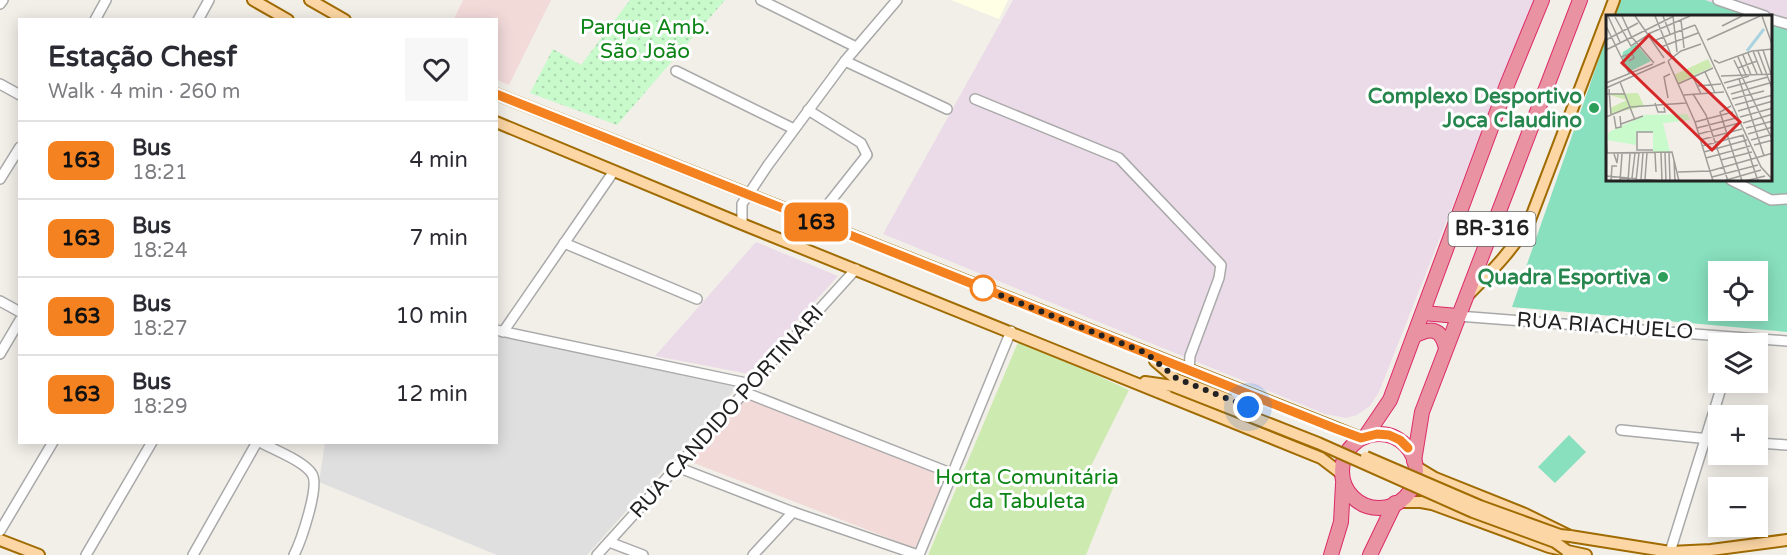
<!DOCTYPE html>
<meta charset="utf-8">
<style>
body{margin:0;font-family:"Varela Round",sans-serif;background:#f7f7f7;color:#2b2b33;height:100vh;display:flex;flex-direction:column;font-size:22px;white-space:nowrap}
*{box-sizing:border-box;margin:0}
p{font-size:20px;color:#7c7c81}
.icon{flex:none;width:33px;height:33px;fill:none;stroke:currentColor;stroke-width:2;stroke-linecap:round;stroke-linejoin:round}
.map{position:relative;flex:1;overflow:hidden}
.panel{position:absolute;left:18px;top:18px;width:480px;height:426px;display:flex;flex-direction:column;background:#fff;border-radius:0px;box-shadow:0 3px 15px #0003}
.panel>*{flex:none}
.badge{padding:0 12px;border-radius:9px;font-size:21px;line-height:39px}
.fabs{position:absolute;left:1708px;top:261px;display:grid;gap:12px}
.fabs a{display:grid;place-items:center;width:60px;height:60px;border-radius:0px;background:#fff;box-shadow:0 3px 15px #0003;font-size:30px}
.you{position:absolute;width:30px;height:30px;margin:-15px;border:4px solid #fff;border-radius:50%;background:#1a73e8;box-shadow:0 0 0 9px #1a73e833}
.map>.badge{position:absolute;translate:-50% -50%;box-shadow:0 0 0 3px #fff}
.round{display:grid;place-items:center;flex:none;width:63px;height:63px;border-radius:0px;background:#f7f7f7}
.overview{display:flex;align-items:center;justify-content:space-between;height:102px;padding:0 30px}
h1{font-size:28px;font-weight:700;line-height:45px}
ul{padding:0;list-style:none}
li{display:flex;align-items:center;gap:18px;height:78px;padding:0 30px;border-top:2px solid #e1e1e2}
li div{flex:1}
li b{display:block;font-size:22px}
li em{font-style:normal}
li .badge{min-width:66px;font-weight:700;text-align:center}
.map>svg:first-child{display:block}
</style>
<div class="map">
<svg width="1787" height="555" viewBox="0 0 1787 555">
<defs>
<pattern id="park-dots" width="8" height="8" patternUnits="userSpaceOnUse" patternTransform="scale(1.5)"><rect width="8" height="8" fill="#c8facc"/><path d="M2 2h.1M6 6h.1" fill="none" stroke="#acd6af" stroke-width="1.8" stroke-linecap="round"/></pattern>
</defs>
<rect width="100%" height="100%" fill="#f2efe9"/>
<path fill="#e0dfdf" d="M497,334L737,387L587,555H497L319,482L325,443L496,442Z"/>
<g fill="#f2dad9">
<path d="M463,0H551L509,85L497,80L496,20L454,19Z"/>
<path d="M744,397L946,475L917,549L686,460Z"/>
</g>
<g fill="#ebdbe8">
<path d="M1013,0H1534L1379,392L1370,406L1357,415L1346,418L1325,414L883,234Z"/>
<path d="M1705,0H1787V28L1770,16H1753Z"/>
<path d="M756,242L838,276L749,374L655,356Z"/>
</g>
<path fill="#ffffe5" d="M951,0H1008L999,19Z"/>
<path fill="#cdebb0" d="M1019,340L1129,390L1090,468L1115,483L1086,555H928Z"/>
<path fill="url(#park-dots)" d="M630,0H725L617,125L530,93L553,49L581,65Z"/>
<g fill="#88e0be" fill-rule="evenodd">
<path d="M1620,0H1705L1753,16H1614Z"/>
<path d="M1771,23L1787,28V332L1512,307L1607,36V180H1770ZM1719,272H1758V310H1719Z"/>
<path d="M1569,435L1586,452L1555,483L1538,467Z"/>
</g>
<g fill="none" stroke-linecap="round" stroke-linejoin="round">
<g stroke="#a9a9a9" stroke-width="12">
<g id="minor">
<path d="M761,0L856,47"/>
<path d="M1718,0L1765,16"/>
<path d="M0,4L3,0"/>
<path d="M1770,19L1787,24"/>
<path d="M95,20L106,0"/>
<path d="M198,20L209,0"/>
<path d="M845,61L947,109"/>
<path d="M676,71L794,129"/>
<path d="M0,84L20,95"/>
<path d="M975,99L1119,158L1221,265L1219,278L1190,356L1189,370"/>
<path d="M808,110L861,143L867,155L829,203L817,223"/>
<path d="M0,179L20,147"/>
<path d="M1731,180L1771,200L1787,199"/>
<path d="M742,224V204L768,165L845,61L897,0"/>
<path d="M564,243L697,299"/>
<path d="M0,301L20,312"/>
<path d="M1458,316L1787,341"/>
<path d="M496,330L751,384"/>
<path d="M503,332L614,171"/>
<path d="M0,354L20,320"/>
<path d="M744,392L953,474"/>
<path d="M1621,430L1719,440"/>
<path d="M260,442C274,450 304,461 312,474C320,486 301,541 294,555"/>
<path d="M1758,443L1787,445"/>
<path d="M677,467L793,512L918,555"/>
<path d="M0,531L53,442"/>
<path d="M609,542L643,555"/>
<path d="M1670,552L1723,382"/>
<path d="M86,555L152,442"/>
<path d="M193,555L257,442"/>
<path d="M597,555L856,269"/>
<path d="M753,555L793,512"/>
<path d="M919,555L1011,331"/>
</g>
</g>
<g stroke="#a06b00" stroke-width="14">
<g id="major">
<path d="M253,0L288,20"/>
<path d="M310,0L345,20"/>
<path d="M1608,16L1614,0"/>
<path d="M496,94L1361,438"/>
<path d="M496,122L742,224L1321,458L1342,474"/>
<path d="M1468,295C1491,272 1514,249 1530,220L1607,18"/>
<path d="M1155,361L1176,379"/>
<path d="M1145,382L1173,386"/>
<path d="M1415,466L1435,478L1525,514L1570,536L1670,552L1711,550L1787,540"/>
<path d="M1399,502H1421L1432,504L1549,547L1586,555"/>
<path d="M0,540L39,555"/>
</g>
</g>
<g stroke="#dc2a67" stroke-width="16">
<g id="highway">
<path d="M1423,313L1458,316"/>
<path d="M1414,336C1431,327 1441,328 1446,348"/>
<circle cx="1379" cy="471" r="37"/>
<path d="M1365,437L1390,400L1507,85L1542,0"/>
<path d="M1414,461L1422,412L1580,0"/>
<path d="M1331,555L1341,522L1343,484"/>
<path d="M1370,555L1395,503"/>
</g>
</g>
<use href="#minor" stroke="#fff" stroke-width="9"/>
<use href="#major" stroke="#fcd6a4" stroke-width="10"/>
<use href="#highway" stroke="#e892a2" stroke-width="14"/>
<g stroke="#a06b00" stroke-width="14" stroke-linecap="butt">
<g id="major-bridge">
<path d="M1176,379L1230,400"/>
<path d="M1173,386L1318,443L1473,512L1555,542L1566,550"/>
<path d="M1366,457L1480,506L1560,535L1570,536"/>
</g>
</g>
<use href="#major-bridge" stroke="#fcd6a4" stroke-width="10"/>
</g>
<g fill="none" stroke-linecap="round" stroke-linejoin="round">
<g stroke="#fff" stroke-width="14">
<path id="line" d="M496,94L1334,428L1361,438L1377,434L1389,435L1400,440L1408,448"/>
</g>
<use href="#line" stroke="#f58220" stroke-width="9"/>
<path stroke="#222" stroke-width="6" stroke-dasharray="0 10.8" d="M983,288L977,286L1146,353L1176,378L1248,407"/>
</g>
<g fill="#2e9e5b" stroke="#fff" stroke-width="2">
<circle cx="1594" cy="108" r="6"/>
<circle cx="1663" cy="277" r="6"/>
</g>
<circle fill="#fff" stroke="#f58220" stroke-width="3" cx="983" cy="288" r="12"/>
<g text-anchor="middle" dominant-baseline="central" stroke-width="6" stroke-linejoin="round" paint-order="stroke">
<rect fill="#fff" stroke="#646464" stroke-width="1.5" x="1448.5" y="212" width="87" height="34" rx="4.5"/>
<g font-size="20" font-weight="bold" fill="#222">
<text x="1492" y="229">BR-316</text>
</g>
<g font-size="21" fill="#0c8416" stroke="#fff">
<text x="645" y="27">Parque Amb.<tspan x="645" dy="24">São João</tspan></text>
<text x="1027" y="477">Horta Comunitária<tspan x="1027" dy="24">da Tabuleta</tspan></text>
</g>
<g font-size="21" font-weight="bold" fill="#27864d" stroke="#fff" text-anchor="end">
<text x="1582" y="96">Complexo Desportivo<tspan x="1582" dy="24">Joca Claudino</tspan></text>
<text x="1651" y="277">Quadra Esportiva</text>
</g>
<g font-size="21" fill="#222" stroke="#fff">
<text transform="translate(1605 326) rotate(4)">RUA RIACHUELO</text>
<text transform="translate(727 412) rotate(-48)">RUA CANDIDO PORTINARI</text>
</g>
</g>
<g transform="translate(1606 15)">
<rect width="166" height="166" fill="#f2efe9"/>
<path d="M102,44L106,52L72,68L68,60ZM32,78L38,91L5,99L4,93L21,85L0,79Z" fill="#cdebb0"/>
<path d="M81,99L84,105L57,108L64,137H47V117H30V130L1,125L3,117L39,100Z" fill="#c8facc"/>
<path d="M30,29L45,46L23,57L16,43L17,37Z" fill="#88e0be"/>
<path fill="none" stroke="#aad3df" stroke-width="3" d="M141,36L158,14"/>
<path fill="none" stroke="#9f9d99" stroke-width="1.5" d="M2,1L14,27M16,1L25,21L48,48M29,1L58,43M49,1L65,40M57,1L64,19M67,1L71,37M156,1L167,32M9,2L25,31L42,20M75,5L78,33M89,10L155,152L167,165M0,11L23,58M116,11L136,1M42,19L84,1M0,25L32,8M50,25L89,10M101,25L154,1M55,32L92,18M0,35L68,1M157,35L165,59M147,36L156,59M152,36L167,76M142,38L151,59M137,40L145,60M15,42L26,38L28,43L23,46M132,42L140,60M108,45L113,48L146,36L167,34M128,45L167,126M62,46L89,107L107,166M62,46L75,36L95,29M132,53L151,46M99,57L109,78M115,61L167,59M87,62L95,79M133,64L158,141M14,67L29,105M0,68L47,49M118,68L143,61M72,69L107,53M91,71L115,69M0,73L59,47M121,73L162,62M3,74L5,100M0,79H19M87,79L100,100L122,166M125,79L167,67M78,80L118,77M62,83L58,62L64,59M126,84L158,76M49,88L52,97H59L58,92M129,90L167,80M125,91L114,97L136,166M132,96L167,86M8,101L10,113L15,112L14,101M0,102L24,92L80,88M134,102L167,93M89,107L127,97M137,108L167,99M15,109L37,101M91,113L130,103M140,113L167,106M47,117H31V135H47M93,119L133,108M142,119L167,112M137,120L145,144M0,121L1,139M94,125L136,114M145,125L167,119M148,130L167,125M96,131L138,120M63,137L64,166M98,137L141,125M0,138L66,137L73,166M49,138L50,157M55,138L56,166M59,138L60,166M8,139L11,148L12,139M100,143L144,131M115,145L146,137M145,145L152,166M68,146L69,166M72,157L104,156L167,138M0,161L56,166M106,162L152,150M26,163L29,138M35,164L37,138M39,164L41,138M5,166L6,151H11M14,166L16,139M22,166L24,139M30,166L33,138M117,166L155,155M139,166L159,161"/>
<path fill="#d62828" fill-opacity="0.15" stroke="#d62828" stroke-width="3" d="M43,20L134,107L106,135L16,48Z"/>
<rect width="166" height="166" fill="none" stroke="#222" stroke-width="3"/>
</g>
</svg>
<div class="fabs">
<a><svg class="icon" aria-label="locate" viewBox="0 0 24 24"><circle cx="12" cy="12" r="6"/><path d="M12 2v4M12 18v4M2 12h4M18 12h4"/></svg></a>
<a><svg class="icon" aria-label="layers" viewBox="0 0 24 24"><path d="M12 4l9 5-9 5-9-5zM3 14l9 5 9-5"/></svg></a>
<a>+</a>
<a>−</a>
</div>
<div class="you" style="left:1248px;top:407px"></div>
<b class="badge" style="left:816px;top:222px;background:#f58220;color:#111">163</b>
<section class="panel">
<div class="overview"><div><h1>Estação Chesf</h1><p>Walk · 4 min · 260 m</p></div><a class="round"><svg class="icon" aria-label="heart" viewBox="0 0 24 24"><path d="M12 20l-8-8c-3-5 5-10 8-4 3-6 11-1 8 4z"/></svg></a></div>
<ul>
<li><span class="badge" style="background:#f58220;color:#111">163</span><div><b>Bus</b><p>18:21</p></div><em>4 min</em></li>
<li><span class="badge" style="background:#f58220;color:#111">163</span><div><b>Bus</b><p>18:24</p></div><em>7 min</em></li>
<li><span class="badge" style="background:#f58220;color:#111">163</span><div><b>Bus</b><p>18:27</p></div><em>10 min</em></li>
<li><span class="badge" style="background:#f58220;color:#111">163</span><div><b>Bus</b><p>18:29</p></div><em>12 min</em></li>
</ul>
</section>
</div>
